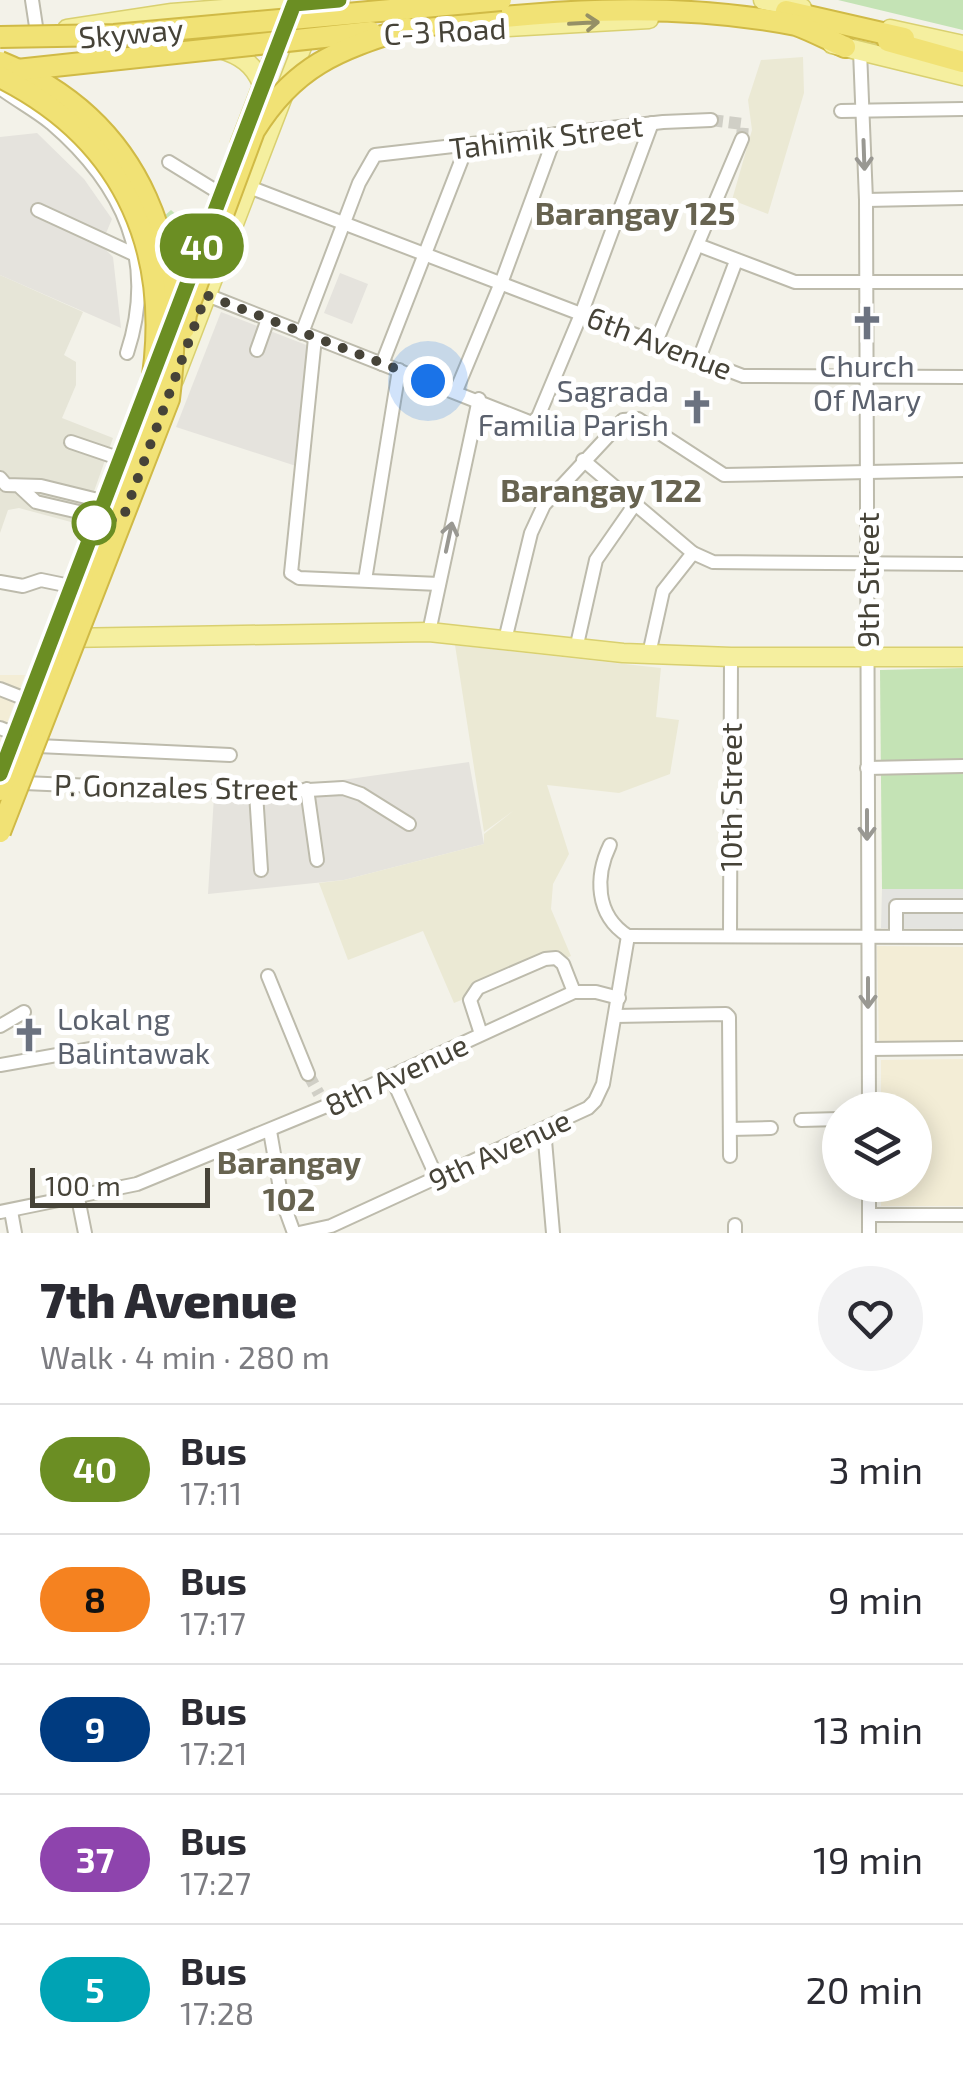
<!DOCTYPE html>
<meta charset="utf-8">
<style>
body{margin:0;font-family:"Exo 2",sans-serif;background:#f2f2f3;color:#2b2b33;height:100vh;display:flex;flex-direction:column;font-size:38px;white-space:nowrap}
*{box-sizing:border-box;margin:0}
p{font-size:32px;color:#7c7c81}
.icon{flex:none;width:55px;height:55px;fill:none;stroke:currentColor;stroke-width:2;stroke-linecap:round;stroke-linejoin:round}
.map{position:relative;height:1233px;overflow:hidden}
.drawer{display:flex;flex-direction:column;background:#fff;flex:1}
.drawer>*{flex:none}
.badge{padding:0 20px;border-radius:32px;font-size:35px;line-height:65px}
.buttons{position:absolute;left:822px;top:1092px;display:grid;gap:20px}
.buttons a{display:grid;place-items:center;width:110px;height:110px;border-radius:50%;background:#fff;box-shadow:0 5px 25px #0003;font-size:50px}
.scale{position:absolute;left:30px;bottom:25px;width:180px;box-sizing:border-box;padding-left:10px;border:5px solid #464338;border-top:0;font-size:28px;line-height:35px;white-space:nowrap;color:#464338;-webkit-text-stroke:8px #fff;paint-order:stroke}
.you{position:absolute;width:50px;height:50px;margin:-25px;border:8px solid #fff;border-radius:50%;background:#1a73e8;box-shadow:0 0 0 15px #1a73e833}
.map>.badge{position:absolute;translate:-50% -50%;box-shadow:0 0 0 5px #fff}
.round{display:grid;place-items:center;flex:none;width:105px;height:105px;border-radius:52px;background:#f2f2f3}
.overview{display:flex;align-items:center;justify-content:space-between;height:170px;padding:0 40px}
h1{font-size:48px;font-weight:800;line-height:75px}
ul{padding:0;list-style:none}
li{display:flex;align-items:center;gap:30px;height:130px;padding:0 40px;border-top:2px solid #e1e1e2}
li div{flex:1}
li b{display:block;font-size:38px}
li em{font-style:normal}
li .badge{min-width:110px;font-weight:700;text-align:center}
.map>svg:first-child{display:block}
</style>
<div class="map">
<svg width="963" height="1233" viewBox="0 0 963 1233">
<rect width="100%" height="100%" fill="#f3f2e9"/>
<path fill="#e6e5d7" d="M0,275L83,312L64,355L76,362V385L62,418L113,438L82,525L19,508L8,510L0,533Z"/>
<g fill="#f3edd6">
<path d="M0,675H25L0,742Z"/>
<path d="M877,946L963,947V1042L879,1044Z"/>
<path d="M963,1059V1206H881V1185H915V1110H881V1060Z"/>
</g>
<g fill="#e5e3dd">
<path d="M37,133L84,179L112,219L101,245L113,257L121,328L0,275V137Z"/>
<path d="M340,273L368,284L352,324L324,313Z"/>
<path d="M221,312L309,346L296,466L176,427Z"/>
<path d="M469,762L484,844L344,880L208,894L214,796L247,801L335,793V781Z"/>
</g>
<g fill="#ebe9d4">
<path d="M803,57L804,93L768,214L732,200L752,130L748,100L761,60Z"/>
<path d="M455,645L661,668L656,717L679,720L670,774L619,793L547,785L569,854L553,884L551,909L571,956L454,1003L423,931L348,960L319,883L344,880L484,844V834L513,811L484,832Z"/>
</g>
<g fill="#c4e3b5">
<path d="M838,0H963V30Z"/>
<path d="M171,210L197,233L180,274L163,217Z"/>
<path d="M963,668V889H882L880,670Z"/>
</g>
<path fill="#e4e4e0" d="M882,889H963V929L881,928Z"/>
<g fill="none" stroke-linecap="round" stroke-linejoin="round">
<g stroke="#d0cfc6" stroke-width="12" stroke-dasharray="12 6" stroke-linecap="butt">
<path d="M711,120L743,124L742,139"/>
<path d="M308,1074L319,1094"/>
</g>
<g stroke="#bdbbac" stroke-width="16">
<g id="minor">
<path d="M32,0L37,33"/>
<path d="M860,51L866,200L869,1110"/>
<path d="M0,88C16,100 35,110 51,123C123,185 158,259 127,353"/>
<path d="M841,111L963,109"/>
<path d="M169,162L221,194"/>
<path d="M249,187L743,376L963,377"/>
<path d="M866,200L963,198"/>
<path d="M38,210L140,257"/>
<path d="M698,245L795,282H963"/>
<path d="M207,295L532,423L538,417L582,312L652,123"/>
<path d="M302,333L359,183L375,155L663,122L711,120"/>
<path d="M315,338L291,573L299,578L439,584"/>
<path d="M656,342L742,139"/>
<path d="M257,350L268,319"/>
<path d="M699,359L736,261"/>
<path d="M382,364L467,146"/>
<path d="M456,391L503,278L556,134"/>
<path d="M71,442L118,458"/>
<path d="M583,460L693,553L713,562L963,564"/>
<path d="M0,478L6,485L41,486L102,501"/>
<path d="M21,488L36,502L96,516"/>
<path d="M365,580L399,370"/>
<path d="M0,582L23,586L41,580L70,586"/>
<path d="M429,632L479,399"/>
<path d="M505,640L531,533L544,505L623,420L638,419L724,475L963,470"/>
<path d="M576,649L596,560L635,504"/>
<path d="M649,654L663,591L693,553"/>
<path d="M0,689L28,700"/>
<path d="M0,728L15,734"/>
<path d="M38,746L230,755"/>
<path d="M867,768L963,766"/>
<path d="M24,783L256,793L343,788L361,794L409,824"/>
<path d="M307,789L317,860"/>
<path d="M256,793L261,870"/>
<path d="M610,845C595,876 595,915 628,936"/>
<path d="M628,936L963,937"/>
<path d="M730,936L731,657"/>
<path d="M896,936V906H963"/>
<path d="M268,976L308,1074"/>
<path d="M615,1016L726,1014L729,1017L730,1156"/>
<path d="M0,1026L24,1012"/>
<path d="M481,1034L470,1000L478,988L545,959L556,958L563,964L574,992"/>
<path d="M869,1049L963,1048"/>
<path d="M0,1065L102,1047"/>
<path d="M391,1076L437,1178"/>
<path d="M801,1120L840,1119"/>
<path d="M544,1129L553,1233"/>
<path d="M730,1129L771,1128"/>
<path d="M270,1131L282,1200L294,1233"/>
<path d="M78,1198L85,1233"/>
<path d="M11,1211L15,1233"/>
<path d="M0,1212L137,1184L324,1107L574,992H596L619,998"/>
<path d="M869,1215H963"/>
<path d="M735,1225V1233"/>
<path d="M299,1233L331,1226L588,1108L595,1101L603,1084L628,936"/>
<path d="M869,1233V1185"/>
</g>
</g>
<g stroke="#d9d070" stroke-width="21">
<g id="major">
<path d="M763,0L802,8"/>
<path d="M67,29L172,13L340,0"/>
<path d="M475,29L649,19"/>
<path d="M890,29L963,45"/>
<path d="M832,44L963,76"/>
<path d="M220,49C240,55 254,64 262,84"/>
<path d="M240,143L295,0"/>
<path d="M174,380L320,0"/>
<path d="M65,638L429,632L623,653L731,657H963"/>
</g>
</g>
<g stroke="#d0ba46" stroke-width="24">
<g id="highway">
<path d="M786,11L904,38"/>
<path d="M407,28C536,11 669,0 796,25C813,31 829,40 845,47"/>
<path d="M888,41L963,62"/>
</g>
</g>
<use href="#minor" stroke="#fff" stroke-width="12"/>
<use href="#major" stroke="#f5ef9f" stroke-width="18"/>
<use href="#highway" stroke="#f1e275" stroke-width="20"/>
<g stroke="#d0ba46" stroke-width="24" stroke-linecap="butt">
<g id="highway-bridge">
<path d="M0,37L114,35L501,0"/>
<path d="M0,62C146,121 188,253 169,399L0,832"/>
<path d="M17,70L371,32"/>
<path d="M0,77C128,141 175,256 150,394L0,790"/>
<path d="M184,329L186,314L254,131C294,66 337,50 407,28"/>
</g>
</g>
<use href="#highway-bridge" stroke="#f1e275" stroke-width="20"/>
</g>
<defs><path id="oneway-shaft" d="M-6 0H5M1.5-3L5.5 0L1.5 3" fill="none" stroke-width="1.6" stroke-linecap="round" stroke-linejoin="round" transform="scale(2.5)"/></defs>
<use stroke="#959066" href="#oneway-shaft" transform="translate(584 23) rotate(-3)"/>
<g stroke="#999892">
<use href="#oneway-shaft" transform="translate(864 155) rotate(88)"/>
<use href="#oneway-shaft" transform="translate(449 537) rotate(-78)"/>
<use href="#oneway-shaft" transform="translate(867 825) rotate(90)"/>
<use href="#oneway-shaft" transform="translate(868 993) rotate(90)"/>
</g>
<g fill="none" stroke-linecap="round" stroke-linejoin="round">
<g stroke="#fff" stroke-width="22">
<path id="line" d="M0,774L294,4L339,0"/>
</g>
<use href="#line" stroke="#6b8e23" stroke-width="15"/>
<path stroke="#464338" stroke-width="10" stroke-dasharray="0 18" d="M94,523L123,518L206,295L428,381"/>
</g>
<defs>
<g id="church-bare" transform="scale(2.7)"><path d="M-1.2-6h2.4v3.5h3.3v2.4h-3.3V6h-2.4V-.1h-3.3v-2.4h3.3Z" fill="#6b7280" stroke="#fff" stroke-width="2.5" paint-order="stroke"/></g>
</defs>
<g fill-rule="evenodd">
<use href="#church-bare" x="867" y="323"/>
<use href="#church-bare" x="697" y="407"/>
<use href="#church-bare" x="29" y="1035"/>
</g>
<circle fill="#fff" stroke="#6b8e23" stroke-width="5" cx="94" cy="523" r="20"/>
<g text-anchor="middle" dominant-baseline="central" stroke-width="10" stroke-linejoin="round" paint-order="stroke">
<g font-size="30" fill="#464338" stroke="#fff">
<text transform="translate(445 30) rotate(-3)">C-3 Road</text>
<text transform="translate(131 32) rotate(-5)">Skyway</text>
<text transform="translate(546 136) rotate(-7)">Tahimik Street</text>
<text transform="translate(660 342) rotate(21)">6th Avenue</text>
<text transform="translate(867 580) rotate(-90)">9th Street</text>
<text transform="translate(176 786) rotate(1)">P. Gonzales Street</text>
<text transform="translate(730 797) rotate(-90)">10th Street</text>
<text transform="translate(396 1074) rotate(-25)">8th Avenue</text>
<text transform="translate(499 1149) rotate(-25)">9th Avenue</text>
</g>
<g font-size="30" fill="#5b616d" stroke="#fff">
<text x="867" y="365">Church<tspan x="867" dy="34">Of Mary</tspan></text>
<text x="669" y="390" text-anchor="end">Sagrada<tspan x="669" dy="34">Familia Parish</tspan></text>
<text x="57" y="1018" text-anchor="start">Lokal ng<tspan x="57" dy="34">Balintawak</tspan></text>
</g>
<g font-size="32" font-weight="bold" fill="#676350" stroke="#fff">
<text x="635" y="212">Barangay 125</text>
<text x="601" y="489">Barangay 122</text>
<text x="289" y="1161">Barangay<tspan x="289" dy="37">102</tspan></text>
</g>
</g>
</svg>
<div class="buttons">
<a><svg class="icon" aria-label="layers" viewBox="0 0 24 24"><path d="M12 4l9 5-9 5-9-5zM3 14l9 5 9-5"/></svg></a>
</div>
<div class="scale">100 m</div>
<div class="you" style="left:428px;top:381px"></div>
<b class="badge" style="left:202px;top:246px;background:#6b8e23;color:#fff">40</b>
</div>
<section class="drawer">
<div class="overview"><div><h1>7th Avenue</h1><p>Walk · 4 min · 280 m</p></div><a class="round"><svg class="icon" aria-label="heart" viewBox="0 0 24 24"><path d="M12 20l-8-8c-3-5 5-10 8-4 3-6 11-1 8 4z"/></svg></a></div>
<ul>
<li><span class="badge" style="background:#6b8e23;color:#fff">40</span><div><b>Bus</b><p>17:11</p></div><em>3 min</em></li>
<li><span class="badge" style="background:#f58220;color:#111">8</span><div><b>Bus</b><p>17:17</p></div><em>9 min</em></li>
<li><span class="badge" style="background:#003b80;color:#fff">9</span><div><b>Bus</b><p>17:21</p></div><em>13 min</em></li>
<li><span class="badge" style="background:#8e44ad;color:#fff">37</span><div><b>Bus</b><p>17:27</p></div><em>19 min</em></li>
<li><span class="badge" style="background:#00a3b4;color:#fff">5</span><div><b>Bus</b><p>17:28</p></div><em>20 min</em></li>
</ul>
</section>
